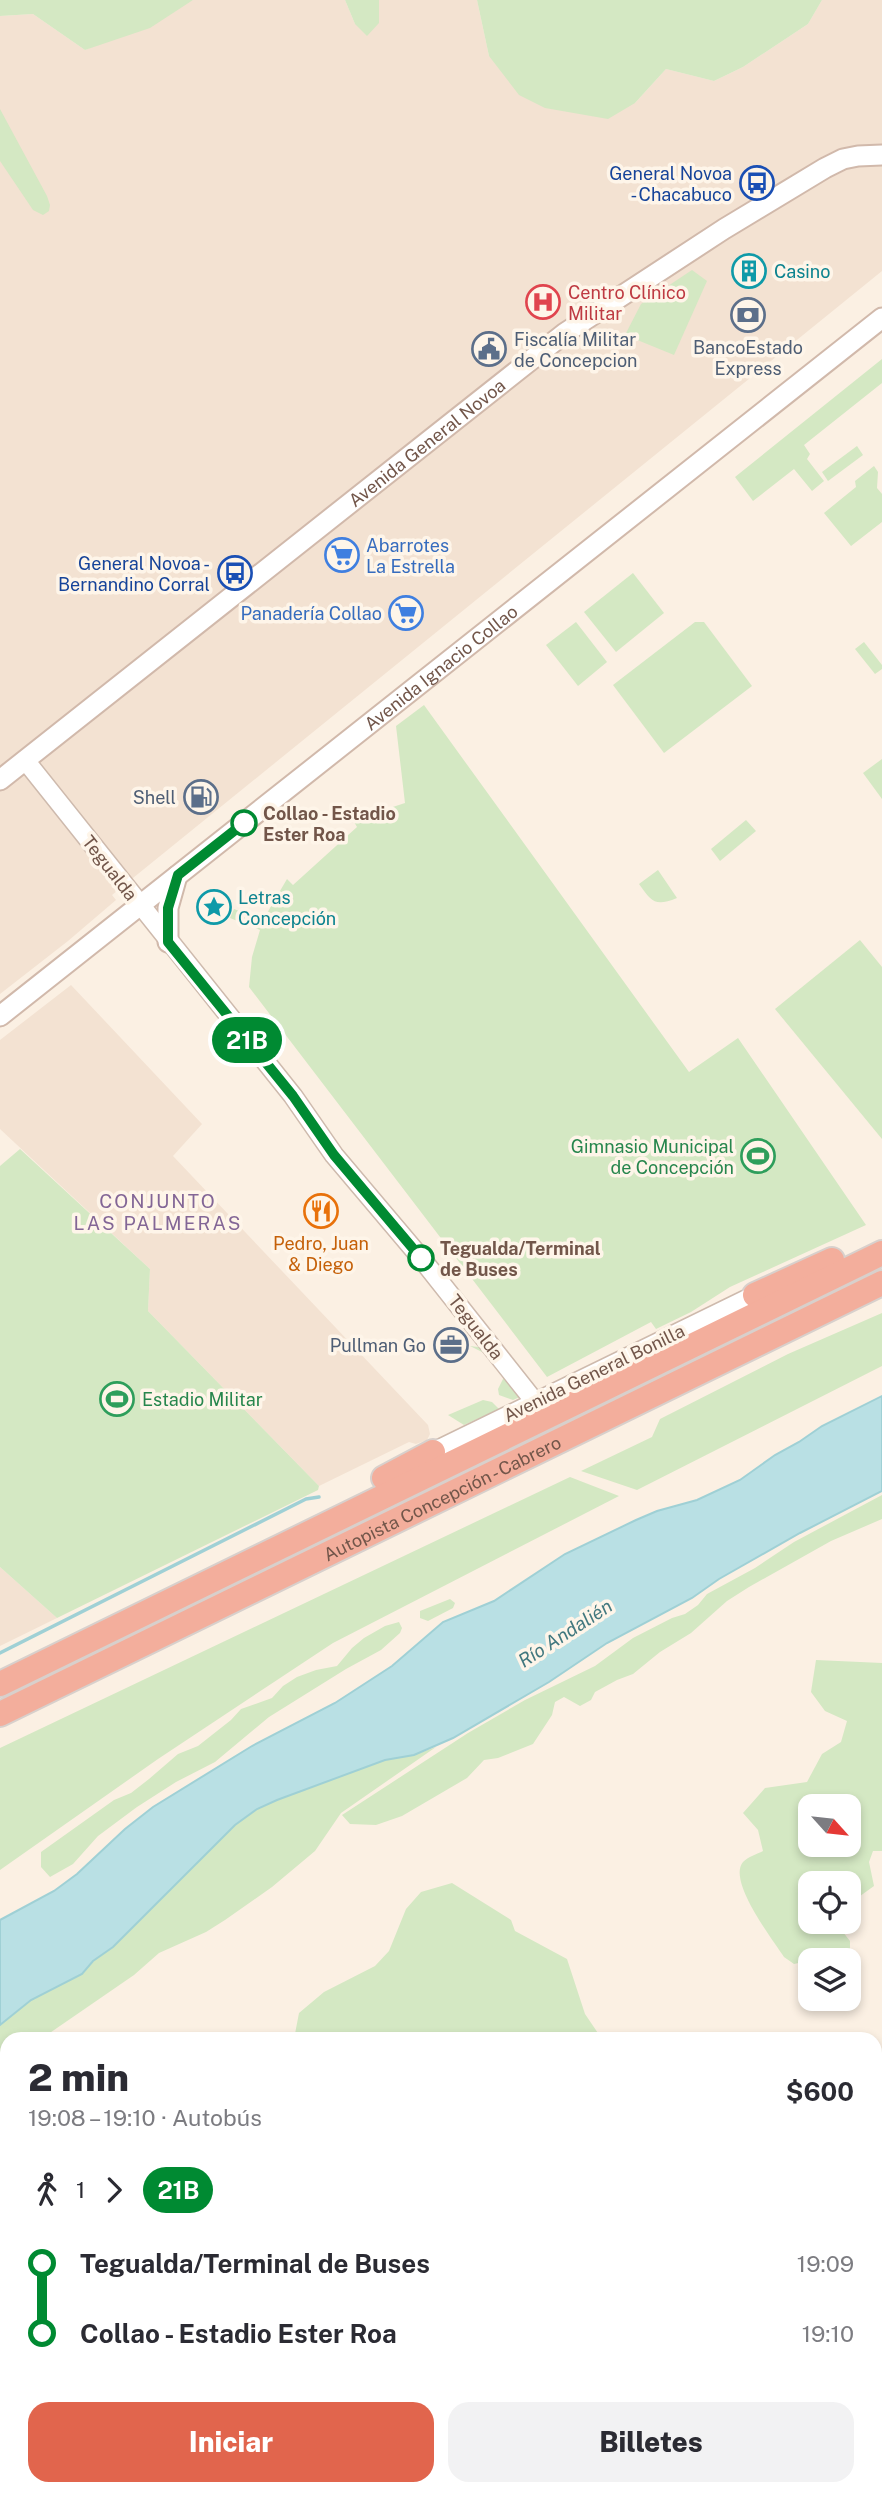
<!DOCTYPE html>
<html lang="es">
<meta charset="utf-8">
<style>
body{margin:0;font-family:"Public Sans",sans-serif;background:#f2f2f3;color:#2b2b33;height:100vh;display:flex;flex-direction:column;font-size:26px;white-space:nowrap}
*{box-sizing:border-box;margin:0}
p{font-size:23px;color:#7c7c81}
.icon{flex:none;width:38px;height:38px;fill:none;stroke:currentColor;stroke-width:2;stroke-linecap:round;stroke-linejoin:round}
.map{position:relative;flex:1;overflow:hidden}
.sheet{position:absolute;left:0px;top:2032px;width:882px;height:464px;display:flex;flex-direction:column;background:#fff;border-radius:21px 21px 0 0;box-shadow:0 4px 10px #0003}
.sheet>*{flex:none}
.badge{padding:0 14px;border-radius:23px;font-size:24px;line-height:46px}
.needle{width:46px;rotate:117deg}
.controls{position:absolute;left:798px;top:1794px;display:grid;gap:14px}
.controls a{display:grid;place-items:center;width:63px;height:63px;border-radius:14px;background:#fff;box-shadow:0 4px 10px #0003;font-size:35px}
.map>.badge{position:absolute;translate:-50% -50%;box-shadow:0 0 0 4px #fff}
.legs{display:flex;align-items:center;gap:10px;height:77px;padding:0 28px;font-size:23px}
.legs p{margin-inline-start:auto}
.summary{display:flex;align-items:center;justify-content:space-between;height:119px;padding:0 28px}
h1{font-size:38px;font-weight:800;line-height:52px}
.action{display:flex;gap:14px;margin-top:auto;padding:14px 28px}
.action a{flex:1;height:80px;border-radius:21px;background:#e1654d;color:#fff;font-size:28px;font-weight:800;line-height:80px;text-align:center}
.action a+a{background:#f2f2f3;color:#2b2b33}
ul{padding:0 28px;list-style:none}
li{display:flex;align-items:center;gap:24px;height:70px;font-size:26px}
li i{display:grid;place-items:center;width:10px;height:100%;margin:0 9px;background:currentColor}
li i::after{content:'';width:18px;height:18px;margin:-9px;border:5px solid;border-radius:50%;background:#fff}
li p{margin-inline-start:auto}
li:first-child i{background:linear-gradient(#0000 50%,currentColor 0)}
li:last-child i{background:linear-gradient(currentColor 50%,#0000 0)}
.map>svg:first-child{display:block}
</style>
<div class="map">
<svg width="882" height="2494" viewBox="0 0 882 2494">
<rect width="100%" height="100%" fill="#fbf0e3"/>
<g fill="#f3e2d2">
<path d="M193,0H345L355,24L379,23V0H477L489,56L635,103L666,69L714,81L743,67L808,24L822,0H882V271L112,895L116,900L68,941L0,994V16L33,14L85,50Z"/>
<path d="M71,985L202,1124L173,1156L428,1425L430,1434L427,1440L416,1444L409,1442L319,1486L148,1311L150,1269L0,1129V1040Z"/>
<path d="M0,1567L57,1618L0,1646Z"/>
</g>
<g fill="#d4e8c3" fill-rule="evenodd">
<path d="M0,0H193L150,28L85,50L33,14L0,16Z"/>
<path d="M345,0H379V23L367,36L355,24Z"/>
<path d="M477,0H822L808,24L743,67L714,81L666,69L635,103L608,119L545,108L519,95L489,56Z"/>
<path d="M0,109L47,196L50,205L49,211L43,215L33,210L0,161Z"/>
<path d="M692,270L707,281L674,355L625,335L641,304Z"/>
<path d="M882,359V383L804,445L810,454L807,459L824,481L812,491L794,469L753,501L735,477Z"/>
<path d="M857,446L863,455L828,481L822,472Z"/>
<path d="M874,466L878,472L877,488L882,494V522L851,546L824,513L856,487L855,481Z"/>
<path d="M633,573L664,613L616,652L584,612Z"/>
<path d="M576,622L607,662L578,686L546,645Z"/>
<path d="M695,622H704L752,686L664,753L613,685Z"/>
<path d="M864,642L882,665V669L875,674L855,649Z"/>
<path d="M424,705L689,1072L738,1038L866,1225L730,1287L691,1312L656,1329L651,1322L547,1377L249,987L252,957L260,930L230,918L234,909L263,920L287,879L293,885L357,827L353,820L405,803L396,726Z"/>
<path d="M882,759V799L863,773Z"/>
<path d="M746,820L756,831L720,861L711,849Z"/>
<path d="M658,870L677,898C655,907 652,902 639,884Z"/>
<path d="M860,940L882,967V1139L775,1009Z"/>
<path d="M20,1149L150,1269L148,1311L319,1486L318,1490L57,1618L0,1567V1166Z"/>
<path d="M882,1313V1366L637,1490L581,1471L652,1437L660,1419L788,1354Z"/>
<path d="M479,1338L522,1389V1396L513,1400L499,1395L498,1389L506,1373L494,1358L470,1346L478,1347Z"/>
<path d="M483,1400L492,1402L499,1409L464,1425L448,1415Z"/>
<path d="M570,1477L619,1496L333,1643L158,1759L0,1870V1748Z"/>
<path d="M882,1495V1519L831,1541L749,1587L727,1601L691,1633L660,1652L633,1674L617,1680L595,1692L591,1700L580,1706L564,1697L555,1702L552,1715L533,1744L498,1758L484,1760L467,1778L402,1816L376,1825L350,1824L342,1815L468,1733L525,1700L595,1666L633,1638L672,1618L685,1614L698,1605L707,1594L755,1568L794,1542Z"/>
<path d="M450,1599L455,1603L453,1608L428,1621L420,1618V1611Z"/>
<path d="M399,1622L402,1628L400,1633L381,1650L346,1669L269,1717L215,1762L176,1782L137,1807L98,1836L73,1864L50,1877L41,1867V1852L114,1800L131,1793L149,1779L178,1754L198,1746L231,1720L241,1709L272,1698L283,1686L297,1677L316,1670L337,1666L352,1648L364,1638L385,1626Z"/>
<path d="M816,1660L882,1663V1851H873L869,1862L874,1886L849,1904V1883H810V1922H835L850,1941V1965L849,1960H838L829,1956L794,1964L784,1957C773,1940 727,1881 743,1862C748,1857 757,1854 763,1851L758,1830L743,1813L765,1788L807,1782L822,1754L841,1742L847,1721L825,1711L811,1692ZM810,1806H849V1844H810Z"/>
<path d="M436,1747L341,1813L315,1851L272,1887L225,1920L206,1932L159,1953L134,1975L41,2039H7V2063L0,2068V2025L31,2000L82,1974L93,1961L113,1947L235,1825L257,1809L277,1800L385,1760L414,1755Z"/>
<path d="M452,1883L511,1920L515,1931L567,1959L585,2014L602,2039H294L299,2013L324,1992L375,1966L389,1951L406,1909L421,1892Z"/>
<path d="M0,2367L7,2370V2488L82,2489L83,2494H0Z"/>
<path d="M875,2464L881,2467L882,2480L874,2494H822L821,2489L875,2488Z"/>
<path d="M109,2489V2488L251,2489L249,2494H118Z"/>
<path d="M575,2489H692L690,2494H582Z"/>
</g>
<path fill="#b9e0e4" stroke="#9fd0d5" stroke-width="2" d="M882,1396V1491L800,1533L719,1579L692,1598L607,1643L549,1682L453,1738L414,1755L385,1760L277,1800L257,1809L235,1825L113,1947L93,1961L82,1974L31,2000L0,2025V1920L54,1891L77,1874L125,1829L153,1807L252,1746L335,1703L392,1666L443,1622L494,1601L565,1554L636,1520L657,1511L697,1500L740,1480L775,1455L799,1442L822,1426Z"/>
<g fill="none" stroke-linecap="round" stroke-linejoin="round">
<path stroke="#9fd0d5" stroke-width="3.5" d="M0,1653L306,1499L319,1497"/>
<g stroke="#cebaad" stroke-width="21">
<g id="tertiary">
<path d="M25,760L293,1096L334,1155L421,1258L535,1402"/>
<path d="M433,1452L755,1295"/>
</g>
</g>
<g stroke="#d1b9ab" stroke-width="23">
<g id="secondary">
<path id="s1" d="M0,780L565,333L724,229L825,168L843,159L858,156L882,155"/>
<path d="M168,942V908L177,876"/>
<path id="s2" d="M0,1016L882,318"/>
</g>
</g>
<g stroke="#d8d0cc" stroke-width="28">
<g id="motorway">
<path d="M755,1295L832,1260"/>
<path d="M384,1478L433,1452"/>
<path d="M0,1684L882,1253"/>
<path id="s3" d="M0,1714L882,1283"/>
</g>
</g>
<use href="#tertiary" stroke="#fff" stroke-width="18"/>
<use href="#secondary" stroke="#fff" stroke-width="19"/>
<use href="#motorway" stroke="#f3ae9c" stroke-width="24"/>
</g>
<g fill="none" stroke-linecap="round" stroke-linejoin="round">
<g stroke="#fff" stroke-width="16">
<path id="line-1" d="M244,823L178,875L168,908V942L293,1096L334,1155L421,1258"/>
</g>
<use href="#line-1" stroke="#008a32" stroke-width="10"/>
</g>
<defs>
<g id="bus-ring" transform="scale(1.75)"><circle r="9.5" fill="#fef5e9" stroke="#1a4fb4" stroke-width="1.5"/><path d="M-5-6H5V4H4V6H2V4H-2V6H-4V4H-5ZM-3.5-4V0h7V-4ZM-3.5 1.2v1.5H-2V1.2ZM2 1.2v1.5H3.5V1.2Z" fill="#1a4fb4"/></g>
<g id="building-ring" transform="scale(1.75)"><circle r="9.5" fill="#fef5e9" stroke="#0f9aa8" stroke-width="1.5"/><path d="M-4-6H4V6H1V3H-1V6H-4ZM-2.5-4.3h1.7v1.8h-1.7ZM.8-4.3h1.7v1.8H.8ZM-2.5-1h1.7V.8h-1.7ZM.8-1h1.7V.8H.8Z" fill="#0f9aa8"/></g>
<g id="hospital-ring" transform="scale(1.75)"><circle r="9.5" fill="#fef5e9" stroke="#e0444e" stroke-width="1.5"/><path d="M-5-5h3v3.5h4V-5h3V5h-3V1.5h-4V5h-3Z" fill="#e0444e"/></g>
<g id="bank-ring" transform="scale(1.75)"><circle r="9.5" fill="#fef5e9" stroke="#5c6f8a" stroke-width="1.5"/><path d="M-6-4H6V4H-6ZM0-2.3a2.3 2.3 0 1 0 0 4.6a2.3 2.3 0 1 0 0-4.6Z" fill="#5c6f8a"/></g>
<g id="civic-ring" transform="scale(1.75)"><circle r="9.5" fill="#fef5e9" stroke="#5c6f8a" stroke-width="1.5"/><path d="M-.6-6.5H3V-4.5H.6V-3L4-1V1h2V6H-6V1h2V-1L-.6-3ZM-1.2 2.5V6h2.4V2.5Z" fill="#5c6f8a"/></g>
<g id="supermarket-ring" transform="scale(1.75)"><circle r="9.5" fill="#fef5e9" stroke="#3f7fe0" stroke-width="1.5"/><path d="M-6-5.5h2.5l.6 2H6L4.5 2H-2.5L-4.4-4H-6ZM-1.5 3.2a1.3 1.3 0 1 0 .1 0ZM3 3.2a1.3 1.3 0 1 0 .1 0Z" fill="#3f7fe0"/></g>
<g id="fuel-ring" transform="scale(1.75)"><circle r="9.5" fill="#fef5e9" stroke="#5c6f8a" stroke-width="1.5"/><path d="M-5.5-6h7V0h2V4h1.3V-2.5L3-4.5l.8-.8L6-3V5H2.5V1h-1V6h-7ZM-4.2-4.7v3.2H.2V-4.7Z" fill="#5c6f8a"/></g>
<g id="sight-ring" transform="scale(1.75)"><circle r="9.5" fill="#fef5e9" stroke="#0f9aa8" stroke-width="1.5"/><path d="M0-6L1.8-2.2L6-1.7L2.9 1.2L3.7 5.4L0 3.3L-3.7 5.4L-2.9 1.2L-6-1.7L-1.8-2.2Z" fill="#0f9aa8"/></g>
<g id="stadium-ring" transform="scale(1.75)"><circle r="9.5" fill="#fef5e9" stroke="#2e9e5b" stroke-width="1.5"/><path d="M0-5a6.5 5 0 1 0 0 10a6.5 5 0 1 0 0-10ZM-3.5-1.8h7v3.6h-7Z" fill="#2e9e5b"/></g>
<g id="restaurant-ring" transform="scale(1.75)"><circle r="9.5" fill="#fef5e9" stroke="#e8710a" stroke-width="1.5"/><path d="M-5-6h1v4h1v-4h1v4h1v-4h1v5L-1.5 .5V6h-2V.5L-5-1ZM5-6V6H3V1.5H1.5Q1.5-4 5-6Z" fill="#e8710a"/></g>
<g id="office-ring" transform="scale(1.75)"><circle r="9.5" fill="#fef5e9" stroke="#5c6f8a" stroke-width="1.5"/><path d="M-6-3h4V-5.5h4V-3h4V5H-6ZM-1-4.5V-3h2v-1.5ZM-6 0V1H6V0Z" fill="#5c6f8a"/></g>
</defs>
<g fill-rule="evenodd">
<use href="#bus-ring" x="757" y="183"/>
<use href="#building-ring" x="749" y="271"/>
<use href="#hospital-ring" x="543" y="302"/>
<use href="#bank-ring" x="748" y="315"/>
<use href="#civic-ring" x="489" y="349"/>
<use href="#supermarket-ring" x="342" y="555"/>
<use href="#bus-ring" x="235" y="573"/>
<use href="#supermarket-ring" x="406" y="613"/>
<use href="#fuel-ring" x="201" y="797"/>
<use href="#sight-ring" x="214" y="907"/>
<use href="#stadium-ring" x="758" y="1156"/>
<use href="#restaurant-ring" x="321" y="1211"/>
<use href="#office-ring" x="451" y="1345"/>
<use href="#stadium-ring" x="117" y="1399"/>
</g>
<g fill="#fff" stroke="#008a32" stroke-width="3.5">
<circle cx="244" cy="823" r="12"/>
<circle cx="421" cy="1258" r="12"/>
</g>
<g text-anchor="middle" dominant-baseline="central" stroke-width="7" stroke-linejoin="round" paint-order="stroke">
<g font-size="18" fill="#164399" stroke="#fef5e9" text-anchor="end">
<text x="732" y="173">General Novoa<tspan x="732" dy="21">- Chacabuco</tspan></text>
<text x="210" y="563">General Novoa -<tspan x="210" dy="21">Bernandino Corral</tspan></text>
</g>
<g font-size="18" fill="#0d838f" stroke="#fef5e9" text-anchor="start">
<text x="774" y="271">Casino</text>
<text x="238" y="897">Letras<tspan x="238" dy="21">Concepción</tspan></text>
</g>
<g font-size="18" fill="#be3a42" stroke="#fef5e9" text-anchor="start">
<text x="568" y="292">Centro Clínico<tspan x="568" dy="21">Militar</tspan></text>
</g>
<g font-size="18" fill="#4e5e75" stroke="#fef5e9" text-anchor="end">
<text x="514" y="339" text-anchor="start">Fiscalía Militar<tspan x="514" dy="21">de Concepcion</tspan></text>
<text x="748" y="347" text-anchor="middle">BancoEstado<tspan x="748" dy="21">Express</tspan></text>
<text x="176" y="797">Shell</text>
<text x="426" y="1345">Pullman Go</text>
</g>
<g font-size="18" fill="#72564a" stroke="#fef5e9">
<text stroke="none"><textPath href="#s1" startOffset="544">Avenida General Novoa</textPath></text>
<text stroke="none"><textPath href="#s2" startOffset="562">Avenida Ignacio Collao</textPath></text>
<text transform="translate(110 868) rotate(52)">Tegualda</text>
<text transform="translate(476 1327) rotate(52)">Tegualda</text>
<text transform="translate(594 1373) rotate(-26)">Avenida General Bonilla</text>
<text stroke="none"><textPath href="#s3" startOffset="492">Autopista Concepción - Cabrero</textPath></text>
</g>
<g font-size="18" fill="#366cbe" stroke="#fef5e9" text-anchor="start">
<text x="366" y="545">Abarrotes<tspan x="366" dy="21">La Estrella</tspan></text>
<text x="382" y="613" text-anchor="end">Panadería Collao</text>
</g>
<g font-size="18" font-weight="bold" fill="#72564a" stroke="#fef5e9" text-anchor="start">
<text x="263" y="813">Collao - Estadio<tspan x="263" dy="21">Ester Roa</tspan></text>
<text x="440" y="1248">Tegualda/Terminal<tspan x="440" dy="21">de Buses</tspan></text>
</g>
<g font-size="18" fill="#27864d" stroke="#fef5e9" text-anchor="end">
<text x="734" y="1146">Gimnasio Municipal<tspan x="734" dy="21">de Concepción</tspan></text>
<text x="142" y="1399" text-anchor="start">Estadio Militar</text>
</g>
<g font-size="18" fill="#c56008" stroke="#fef5e9">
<text x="321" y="1243">Pedro, Juan<tspan x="321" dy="21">&amp; Diego</tspan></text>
</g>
<g font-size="19" letter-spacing="2" fill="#836696" stroke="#fef5e9">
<text x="158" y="1201">CONJUNTO<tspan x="158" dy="22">LAS PALMERAS</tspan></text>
</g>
<g font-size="19" font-style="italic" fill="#42787f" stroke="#fef5e9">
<text transform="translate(565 1633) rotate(-33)">Río Andalién</text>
</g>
</g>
</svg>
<div class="controls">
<a><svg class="needle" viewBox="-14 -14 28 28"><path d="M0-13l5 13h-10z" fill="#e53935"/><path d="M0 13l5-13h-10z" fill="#7c7c81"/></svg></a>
<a><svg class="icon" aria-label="locate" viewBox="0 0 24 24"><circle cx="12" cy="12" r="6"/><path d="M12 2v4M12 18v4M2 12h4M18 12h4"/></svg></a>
<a><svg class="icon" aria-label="layers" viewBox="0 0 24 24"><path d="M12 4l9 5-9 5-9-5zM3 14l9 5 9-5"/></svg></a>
</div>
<b class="badge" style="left:247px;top:1040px;background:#008a32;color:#fff">21B</b>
<section class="sheet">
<div class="summary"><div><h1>2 min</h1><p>19:08 – 19:10 · Autobús</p></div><b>$600</b></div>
<div class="legs"><svg class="icon" aria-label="walk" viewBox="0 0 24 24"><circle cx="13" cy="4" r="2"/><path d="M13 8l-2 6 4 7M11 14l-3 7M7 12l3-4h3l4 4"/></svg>1<svg class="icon" aria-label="forward" viewBox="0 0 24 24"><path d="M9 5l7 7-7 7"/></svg><b class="badge" style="background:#008a32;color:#fff">21B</b></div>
<ul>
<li><i style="color:#008a32"></i><b>Tegualda/Terminal de Buses</b><p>19:09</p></li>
<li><i style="color:#008a32"></i><b>Collao - Estadio Ester Roa</b><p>19:10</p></li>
</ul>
<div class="action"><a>Iniciar</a><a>Billetes</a></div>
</section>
</div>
